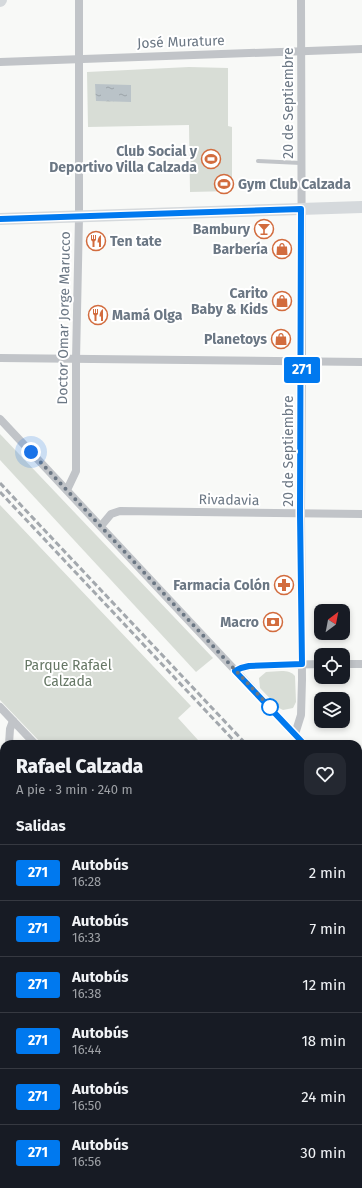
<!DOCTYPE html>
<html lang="es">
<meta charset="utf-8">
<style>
body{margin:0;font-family:"Fira Sans",sans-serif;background:#242831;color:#f1f3f6;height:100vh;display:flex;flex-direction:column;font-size:15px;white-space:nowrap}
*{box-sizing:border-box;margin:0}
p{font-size:13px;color:#9ea1a6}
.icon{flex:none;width:22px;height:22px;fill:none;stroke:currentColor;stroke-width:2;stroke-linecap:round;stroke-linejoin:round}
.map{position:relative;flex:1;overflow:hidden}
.panel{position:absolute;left:0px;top:740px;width:362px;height:448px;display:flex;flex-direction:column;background:#171b24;border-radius:12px 12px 0 0;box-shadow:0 2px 6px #0003}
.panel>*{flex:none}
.badge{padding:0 8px;border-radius:3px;font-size:14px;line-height:26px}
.needle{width:26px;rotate:32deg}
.fabs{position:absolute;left:314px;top:604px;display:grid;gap:8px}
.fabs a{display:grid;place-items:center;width:36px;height:36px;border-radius:8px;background:#171b24;box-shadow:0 2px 6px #0003;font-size:20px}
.you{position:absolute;width:20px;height:20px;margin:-10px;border:3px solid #fff;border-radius:50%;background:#1a73e8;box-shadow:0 0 0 6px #1a73e833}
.map>.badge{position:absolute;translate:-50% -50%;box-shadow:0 0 0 2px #fff}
h2{padding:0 16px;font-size:15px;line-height:36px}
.round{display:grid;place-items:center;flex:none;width:42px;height:42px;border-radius:12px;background:#242831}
.summary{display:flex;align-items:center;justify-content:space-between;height:68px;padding:0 16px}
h1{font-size:19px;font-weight:800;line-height:30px}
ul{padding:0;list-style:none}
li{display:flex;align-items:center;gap:12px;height:56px;padding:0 16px;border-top:1px solid #363941}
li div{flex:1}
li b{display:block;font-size:15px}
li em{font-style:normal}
li .badge{min-width:44px;font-weight:700;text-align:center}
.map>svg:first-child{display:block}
</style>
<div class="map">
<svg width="362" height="1188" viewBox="0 0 362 1188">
<defs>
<pattern id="water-ripples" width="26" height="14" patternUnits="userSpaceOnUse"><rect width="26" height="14" fill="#bac3c8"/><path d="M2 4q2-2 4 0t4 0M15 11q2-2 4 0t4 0" fill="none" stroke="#9ba3a8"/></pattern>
</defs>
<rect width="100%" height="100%" fill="#f8f9f7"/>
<g fill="#d8ddd6">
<path d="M189,67L228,68V126L232,127V191L190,192L189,125L88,127L87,72Z"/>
<path d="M0,434L213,658L196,672L0,460Z"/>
<path d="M0,505L191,706L178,718L198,740L195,744H42L0,700Z"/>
<path d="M266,672C275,672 289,668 295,676L296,702L293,708L283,710L279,708L260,688L259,678Z"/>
</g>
<path fill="url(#water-ripples)" d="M95,84L131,85V102L96,101Z"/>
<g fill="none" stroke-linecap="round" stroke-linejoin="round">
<path stroke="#d5d8da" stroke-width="11" stroke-dasharray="11 5.5" stroke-linecap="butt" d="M358,880L362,877"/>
<path stroke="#c1c4c8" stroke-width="4" d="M258,161L301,163"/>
<g stroke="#c1c4c8" stroke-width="8">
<path d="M0,62L362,49"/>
<path d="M0,358L362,362"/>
<path d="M0,419L304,744"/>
<path d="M67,490L76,471V360L79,217V0"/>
<path d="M101,526L111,514L120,511L362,514"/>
<path d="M343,664H362"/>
<path d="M235,671L241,668L249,666L321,664"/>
<path d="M0,707L35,744"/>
<path d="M295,734L301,715L302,680L301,514L302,362L301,0"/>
<path d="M9,744L10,729L13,721"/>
<path d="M0,792H4"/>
<path d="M358,802L362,805"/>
<path d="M358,898L362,903"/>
<path d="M0,1132H4"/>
<path d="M358,1134H362"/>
<path d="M9,1184V1188"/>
<path d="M221,1184V1188"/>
</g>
<g stroke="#c1c4c8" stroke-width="11">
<path d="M358,965H362"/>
<path d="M0,966H4"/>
</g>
<g stroke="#d5d9dc" stroke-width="12">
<path d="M0,1L1,0"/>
<path d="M0,219L362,207"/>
</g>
<g stroke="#a3a8ad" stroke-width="3" stroke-dasharray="6 3" stroke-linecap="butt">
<path d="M0,483L246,744"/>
<path d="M0,492L237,744"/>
<path d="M358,861L362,866"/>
<path d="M358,870L362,874"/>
</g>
</g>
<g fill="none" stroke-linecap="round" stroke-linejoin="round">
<g stroke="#fff" stroke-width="9">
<path id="line" d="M0,219L301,209L300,514L302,664L249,666L241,668L235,671L304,744"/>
</g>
<use href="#line" stroke="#0079ef" stroke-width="6"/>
<path stroke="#6b7784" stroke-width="4" stroke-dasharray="0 7.2" d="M31,452L270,707"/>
</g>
<defs>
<g id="stadium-ring" transform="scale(1)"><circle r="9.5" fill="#fff" stroke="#d26c3e" stroke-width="1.5"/><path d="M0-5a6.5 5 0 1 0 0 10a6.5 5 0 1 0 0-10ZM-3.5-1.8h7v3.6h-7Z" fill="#d26c3e"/></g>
<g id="bar-ring" transform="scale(1)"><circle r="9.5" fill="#fff" stroke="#d26c3e" stroke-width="1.5"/><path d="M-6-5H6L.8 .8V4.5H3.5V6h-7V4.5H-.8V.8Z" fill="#d26c3e"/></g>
<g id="restaurant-ring" transform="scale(1)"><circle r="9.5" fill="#fff" stroke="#d26c3e" stroke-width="1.5"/><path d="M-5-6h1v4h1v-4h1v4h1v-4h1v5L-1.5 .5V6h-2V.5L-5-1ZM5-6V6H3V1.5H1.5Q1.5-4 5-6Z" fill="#d26c3e"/></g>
<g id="shop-ring" transform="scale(1)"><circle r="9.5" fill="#fff" stroke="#d26c3e" stroke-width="1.5"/><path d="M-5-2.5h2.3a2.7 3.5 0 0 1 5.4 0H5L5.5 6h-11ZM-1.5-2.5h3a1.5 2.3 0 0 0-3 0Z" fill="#d26c3e"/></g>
<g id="pharmacy-ring" transform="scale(1)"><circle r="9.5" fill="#fff" stroke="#d26c3e" stroke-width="1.5"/><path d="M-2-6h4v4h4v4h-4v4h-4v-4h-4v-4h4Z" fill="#d26c3e"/></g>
<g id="bank-ring" transform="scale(1)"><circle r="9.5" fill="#fff" stroke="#d26c3e" stroke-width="1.5"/><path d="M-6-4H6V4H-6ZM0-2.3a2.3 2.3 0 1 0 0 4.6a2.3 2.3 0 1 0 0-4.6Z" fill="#d26c3e"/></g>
</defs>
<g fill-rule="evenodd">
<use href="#stadium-ring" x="211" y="159"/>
<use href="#stadium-ring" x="224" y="184"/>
<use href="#bar-ring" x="264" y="229"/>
<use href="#restaurant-ring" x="96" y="241"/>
<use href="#shop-ring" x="282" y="249"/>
<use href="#shop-ring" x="282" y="301"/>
<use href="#restaurant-ring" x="98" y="315"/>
<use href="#shop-ring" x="281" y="339"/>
<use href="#pharmacy-ring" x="284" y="585"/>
<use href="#bank-ring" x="273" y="622"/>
</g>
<circle fill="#fff" stroke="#0079ef" stroke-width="2" cx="270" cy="707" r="8"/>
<g text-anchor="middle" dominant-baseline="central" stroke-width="4" stroke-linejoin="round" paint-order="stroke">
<g font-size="14" fill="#6b7784" stroke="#fff">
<text transform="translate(181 42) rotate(-2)">José Murature</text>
<text transform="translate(288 103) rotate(-90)">20 de Septiembre</text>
<text transform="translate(64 318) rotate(-89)">Doctor Omar Jorge Marucco</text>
<text transform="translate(288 451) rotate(-90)">20 de Septiembre</text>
<text transform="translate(229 500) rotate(1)">Rivadavia</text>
</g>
<g font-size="14" font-weight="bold" fill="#6b7784" stroke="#fff" text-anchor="end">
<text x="197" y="151">Club Social y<tspan x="197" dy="16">Deportivo Villa Calzada</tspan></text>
<text x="238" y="184" text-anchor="start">Gym Club Calzada</text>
<text x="250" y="229">Bambury</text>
<text x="110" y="241" text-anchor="start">Ten tate</text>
<text x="268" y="249">Barbería</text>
<text x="268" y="293">Carito<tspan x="268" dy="16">Baby &amp; Kids</tspan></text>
<text x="112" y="315" text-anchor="start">Mamá Olga</text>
<text x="267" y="339">Planetoys</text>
<text x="270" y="585">Farmacia Colón</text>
<text x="259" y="622">Macro</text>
</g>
<g font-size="14" fill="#667765" stroke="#fff">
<text x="68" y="665">Parque Rafael<tspan x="68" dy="16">Calzada</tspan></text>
</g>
</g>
</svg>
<div class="fabs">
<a><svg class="needle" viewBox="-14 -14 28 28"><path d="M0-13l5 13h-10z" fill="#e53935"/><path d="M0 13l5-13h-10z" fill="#9ea1a6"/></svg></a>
<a><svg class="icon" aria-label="locate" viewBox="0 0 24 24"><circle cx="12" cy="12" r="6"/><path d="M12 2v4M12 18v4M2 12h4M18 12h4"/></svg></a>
<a><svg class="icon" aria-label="layers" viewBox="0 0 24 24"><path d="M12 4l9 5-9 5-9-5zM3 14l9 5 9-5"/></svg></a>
</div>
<div class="you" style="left:31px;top:452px"></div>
<b class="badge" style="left:302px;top:370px;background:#0079ef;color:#fff">271</b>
<section class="panel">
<div class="summary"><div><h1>Rafael Calzada</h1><p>A pie · 3 min · 240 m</p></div><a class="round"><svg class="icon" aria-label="heart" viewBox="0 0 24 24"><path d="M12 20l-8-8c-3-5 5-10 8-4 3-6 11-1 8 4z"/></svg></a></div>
<h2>Salidas</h2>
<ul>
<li><span class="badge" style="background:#0079ef;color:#fff">271</span><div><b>Autobús</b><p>16:28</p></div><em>2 min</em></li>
<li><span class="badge" style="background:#0079ef;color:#fff">271</span><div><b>Autobús</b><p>16:33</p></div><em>7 min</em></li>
<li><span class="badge" style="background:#0079ef;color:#fff">271</span><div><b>Autobús</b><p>16:38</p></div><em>12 min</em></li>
<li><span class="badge" style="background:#0079ef;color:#fff">271</span><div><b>Autobús</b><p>16:44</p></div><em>18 min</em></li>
<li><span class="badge" style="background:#0079ef;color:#fff">271</span><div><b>Autobús</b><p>16:50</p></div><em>24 min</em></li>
<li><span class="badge" style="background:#0079ef;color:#fff">271</span><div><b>Autobús</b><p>16:56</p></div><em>30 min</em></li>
</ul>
</section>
</div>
